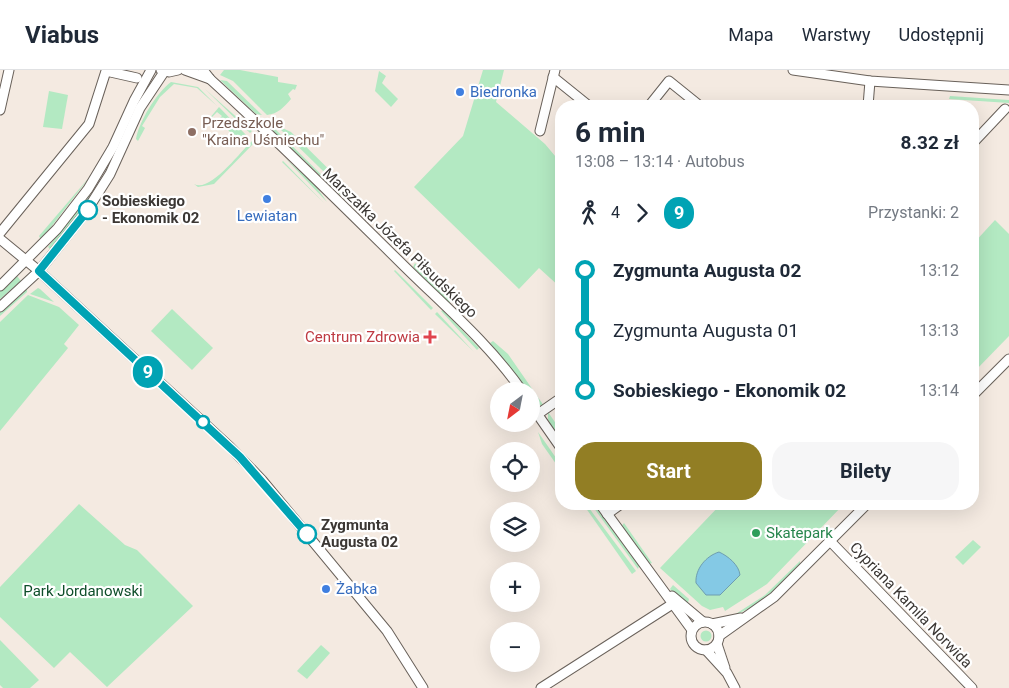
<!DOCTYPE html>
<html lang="pl">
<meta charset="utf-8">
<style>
body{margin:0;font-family:Roboto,sans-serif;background:#f6f6f7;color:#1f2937;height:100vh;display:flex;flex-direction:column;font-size:19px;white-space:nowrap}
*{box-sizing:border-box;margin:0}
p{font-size:16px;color:#747a83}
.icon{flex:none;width:28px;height:28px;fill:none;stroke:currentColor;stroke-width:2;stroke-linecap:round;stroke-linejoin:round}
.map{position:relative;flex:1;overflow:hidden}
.drawer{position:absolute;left:555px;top:30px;width:424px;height:410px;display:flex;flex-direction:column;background:#fff;border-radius:20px;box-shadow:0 5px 20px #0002}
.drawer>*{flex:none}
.badge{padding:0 10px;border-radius:16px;font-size:18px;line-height:32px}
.needle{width:32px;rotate:212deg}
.controls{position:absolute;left:490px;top:312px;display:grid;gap:10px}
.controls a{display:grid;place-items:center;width:50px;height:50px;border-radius:50%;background:#fff;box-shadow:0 5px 20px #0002;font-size:25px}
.map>.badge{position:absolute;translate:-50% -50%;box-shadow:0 0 0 2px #fff}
.legs{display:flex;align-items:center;gap:8px;height:55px;padding:0 20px;font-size:16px}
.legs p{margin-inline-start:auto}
.summary{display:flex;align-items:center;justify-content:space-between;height:85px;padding:0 20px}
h1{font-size:28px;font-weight:700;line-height:38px}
.action{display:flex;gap:10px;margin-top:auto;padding:10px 20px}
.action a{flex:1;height:58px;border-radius:20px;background:#927e24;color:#fff;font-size:20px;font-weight:700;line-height:58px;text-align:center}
.action a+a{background:#f6f6f7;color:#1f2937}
ul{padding:0 20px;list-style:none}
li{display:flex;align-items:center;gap:18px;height:60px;font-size:19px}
li i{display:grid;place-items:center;width:8px;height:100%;margin:0 6px;background:currentColor}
li i::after{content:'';width:12px;height:12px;margin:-6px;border:4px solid;border-radius:50%;background:#fff}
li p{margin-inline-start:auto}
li:first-child i{background:linear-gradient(#0000 50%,currentColor 0)}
li:last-child i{background:linear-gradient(currentColor 50%,#0000 0)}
header{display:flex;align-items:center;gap:30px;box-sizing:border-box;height:70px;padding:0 25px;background:#fff;border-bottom:1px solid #e0e1e3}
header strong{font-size:24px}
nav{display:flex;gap:28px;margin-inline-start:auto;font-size:18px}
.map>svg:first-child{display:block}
</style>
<header>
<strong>Viabus</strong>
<nav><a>Mapa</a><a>Warstwy</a><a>Udostępnij</a></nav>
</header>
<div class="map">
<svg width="1009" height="618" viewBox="0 0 1009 618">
<rect width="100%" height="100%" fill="#f4eae1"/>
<g fill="#b3e9c2">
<path d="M224,0H240L278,7V12L297,15L295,20L293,19L288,24L291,29C284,37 278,44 267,45L233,11L220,5Z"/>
<path d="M483,0H504L496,32L545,74L561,93V218L539,198L519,219L414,117L463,66Z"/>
<path d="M379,1L386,6L382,13L398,29L391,37L375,21Z"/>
<path d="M220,10L227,11L262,45L256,44Z"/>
<path d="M171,12L198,17L217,36L197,18L174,14L160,27L142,56L145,58L138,71L136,69C139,52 156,23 171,12Z"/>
<path d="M205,19L252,61L250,63Z"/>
<path d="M49,21L68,25L62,59L43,57Z"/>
<path d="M950,26L1009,30V33L949,29Z"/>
<path d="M219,37L247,66L243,69H237L218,50L222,46L217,42L204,55Z"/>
<path d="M276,55L291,62L359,129L363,140Z"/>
<path d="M273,57L346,129V130L273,61Z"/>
<path d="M252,71L254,73L214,114L198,117L194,114C210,123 240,82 252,71Z"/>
<path d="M285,88L315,115L327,132Z"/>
<path d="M283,91L325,134L282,92Z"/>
<path d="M92,104L41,170L39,166Z"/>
<path d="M96,118L52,181L48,177Z"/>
<path d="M995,150L1009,164V266L973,303V174Z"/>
<path d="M415,193L453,230L449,233L413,197Z"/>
<path d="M395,200L433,238L431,240L394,201Z"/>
<path d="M17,206L21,211L0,229V221Z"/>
<path d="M27,218V222L0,246V242Z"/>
<path d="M38,218L40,219L54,232L30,224Z"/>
<path d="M28,225L59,237L79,255L64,274L68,278L0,361V252Z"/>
<path d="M172,239L213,278L192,300L151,261Z"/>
<path d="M443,240L479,278L477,280L441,241Z"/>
<path d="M437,242L474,282L435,244Z"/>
<path d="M493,271L508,284L544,336L538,335L531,326V321H528L490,273Z"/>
<path d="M548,342L561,361V370L548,350Z"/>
<path d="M538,362L561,395V401L542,374Z"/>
<path d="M79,434L125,475L137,480L193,536L107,617L70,582L54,598L0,547V517Z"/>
<path d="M583,434H586L636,501L632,504Z"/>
<path d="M591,434L597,439L639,496L638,499Z"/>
<path d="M721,434H844L767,514L725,541L723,537L710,540L702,536L660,498Z"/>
<path d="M624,453L652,493L649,494L621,457Z"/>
<path d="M973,470L981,477L963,495L955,487Z"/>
<path d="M800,491V495C780,515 761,536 734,545L765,525Z"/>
<path d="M673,515L689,529L687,536L670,519Z"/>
<circle cx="706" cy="566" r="5.5"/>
<path d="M0,570L39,610L30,618H3L0,615Z"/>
<path d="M321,575L330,583L307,609L297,601Z"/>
</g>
<path fill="#84c9e5" stroke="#6e9db0" d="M719,482C728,486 739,495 740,505L720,525H706L696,513C695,499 706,486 719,482Z"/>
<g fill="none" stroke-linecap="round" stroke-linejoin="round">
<g stroke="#69615a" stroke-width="11">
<g id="minor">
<path d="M161,0L169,2L178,0"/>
<path d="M185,0L210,9"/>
<path d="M203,0L210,9C275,68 337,130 399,191C441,233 488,272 522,321"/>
<path d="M793,0L870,11L1009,20"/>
<path d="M553,7L589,36"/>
<path d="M649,36L669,11L700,36"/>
<path d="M868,36L870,11"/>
<path d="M0,40L9,0"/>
<path d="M540,61L555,0"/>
<path d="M972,74L1005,39"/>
<path d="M0,163L89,54L106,1L137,8"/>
<path d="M0,169L39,201L230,377L262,410L387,561L423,618"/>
<path d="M0,216L57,159L88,119L113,77L134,31L151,0"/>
<path d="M0,237L39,201L86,142L110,104L140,38L164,2"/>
<path d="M972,326L1009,289"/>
<path d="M531,335L561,378"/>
<path d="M538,344L561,328"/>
<path d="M600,434L692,560"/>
<path d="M607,444L621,434"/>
<path d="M830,471L972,618"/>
<path d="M672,526L703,552"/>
<circle cx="705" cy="566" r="14"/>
<path d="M712,554L741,548"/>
<path d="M719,566L774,527L867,434"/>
<path d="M717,574L725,598"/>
<path d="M706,580L727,603L735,618"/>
<path d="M541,618L674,533"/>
</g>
</g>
<use href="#minor" stroke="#fff" stroke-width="9"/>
</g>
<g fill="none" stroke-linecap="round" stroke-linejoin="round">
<g stroke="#fff" stroke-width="11">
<path id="line-1" d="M88,140L39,201L240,387L307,464"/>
</g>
<use href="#line-1" stroke="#00a3b4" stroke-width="8"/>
</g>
<g fill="#3f7fe0" stroke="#fff" stroke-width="2">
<circle cx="460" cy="22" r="5"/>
<circle cx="267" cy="129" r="5"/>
<circle cx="326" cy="519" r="5"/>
</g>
<circle fill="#8d6e63" stroke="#fff" stroke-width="2" cx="192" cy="62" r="5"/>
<g fill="#fff" stroke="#00a3b4" stroke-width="2.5">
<circle cx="88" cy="140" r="9"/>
<circle cx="203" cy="352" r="6"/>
<circle cx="307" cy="464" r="9"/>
</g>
<path fill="#e0444e" stroke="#fff" stroke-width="2" d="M427.5 259.5h5v5h5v5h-5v5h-5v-5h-5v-5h5z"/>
<circle fill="#2e9e5b" stroke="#fff" stroke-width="2" cx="756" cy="463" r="5"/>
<g text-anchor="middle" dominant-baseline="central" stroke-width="4.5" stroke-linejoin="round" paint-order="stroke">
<g font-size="15" fill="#366cbe" stroke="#fff" text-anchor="start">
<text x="470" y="22">Biedronka</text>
<text x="267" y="146" text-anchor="middle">Lewiatan</text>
<text x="336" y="519">Żabka</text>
</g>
<g font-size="15" fill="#785e54" stroke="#fff" text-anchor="start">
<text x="202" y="53">Przedszkole<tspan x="202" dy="17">"Kraina Uśmiechu"</tspan></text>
</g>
<g font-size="15" font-weight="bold" fill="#3b3734" stroke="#fff" text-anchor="start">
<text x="102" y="131">Sobieskiego<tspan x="102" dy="17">- Ekonomik 02</tspan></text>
<text x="321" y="455">Zygmunta<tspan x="321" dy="17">Augusta 02</tspan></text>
</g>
<g font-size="15" fill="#3b3734" stroke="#fff">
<text transform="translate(400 173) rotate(44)">Marszałka Józefa Piłsudskiego</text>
<text transform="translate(911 535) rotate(46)">Cypriana Kamila Norwida</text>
</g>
<g font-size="15" fill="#be3a42" stroke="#fff" text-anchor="end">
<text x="420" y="267">Centrum Zdrowia</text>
</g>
<g font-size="15" fill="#27864d" stroke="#fff" text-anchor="start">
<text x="766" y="463">Skatepark</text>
</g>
<g font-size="15" fill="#0e4e2a" stroke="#fff">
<text x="83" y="521">Park Jordanowski</text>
</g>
</g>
</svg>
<div class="controls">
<a><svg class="needle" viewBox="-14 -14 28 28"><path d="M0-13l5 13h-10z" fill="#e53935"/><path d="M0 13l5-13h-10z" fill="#747a83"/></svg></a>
<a><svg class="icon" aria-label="locate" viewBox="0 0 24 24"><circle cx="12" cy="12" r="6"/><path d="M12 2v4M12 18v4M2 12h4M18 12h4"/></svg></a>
<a><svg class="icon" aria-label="layers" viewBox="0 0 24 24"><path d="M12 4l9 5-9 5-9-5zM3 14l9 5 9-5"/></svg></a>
<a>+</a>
<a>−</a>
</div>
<b class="badge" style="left:148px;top:302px;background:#00a3b4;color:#fff">9</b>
<section class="drawer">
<div class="summary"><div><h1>6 min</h1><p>13:08 – 13:14 · Autobus</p></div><b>8.32 zł</b></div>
<div class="legs"><svg class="icon" aria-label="walk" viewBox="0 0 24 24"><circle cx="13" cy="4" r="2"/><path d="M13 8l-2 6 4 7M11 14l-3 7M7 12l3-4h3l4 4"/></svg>4<svg class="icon" aria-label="forward" viewBox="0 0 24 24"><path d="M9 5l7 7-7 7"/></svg><b class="badge" style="background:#00a3b4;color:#fff">9</b><p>Przystanki: 2</p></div>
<ul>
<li><i style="color:#00a3b4"></i><b>Zygmunta Augusta 02</b><p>13:12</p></li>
<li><i style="color:#00a3b4"></i><span>Zygmunta Augusta 01</span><p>13:13</p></li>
<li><i style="color:#00a3b4"></i><b>Sobieskiego - Ekonomik 02</b><p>13:14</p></li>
</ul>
<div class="action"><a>Start</a><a>Bilety</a></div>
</section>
</div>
